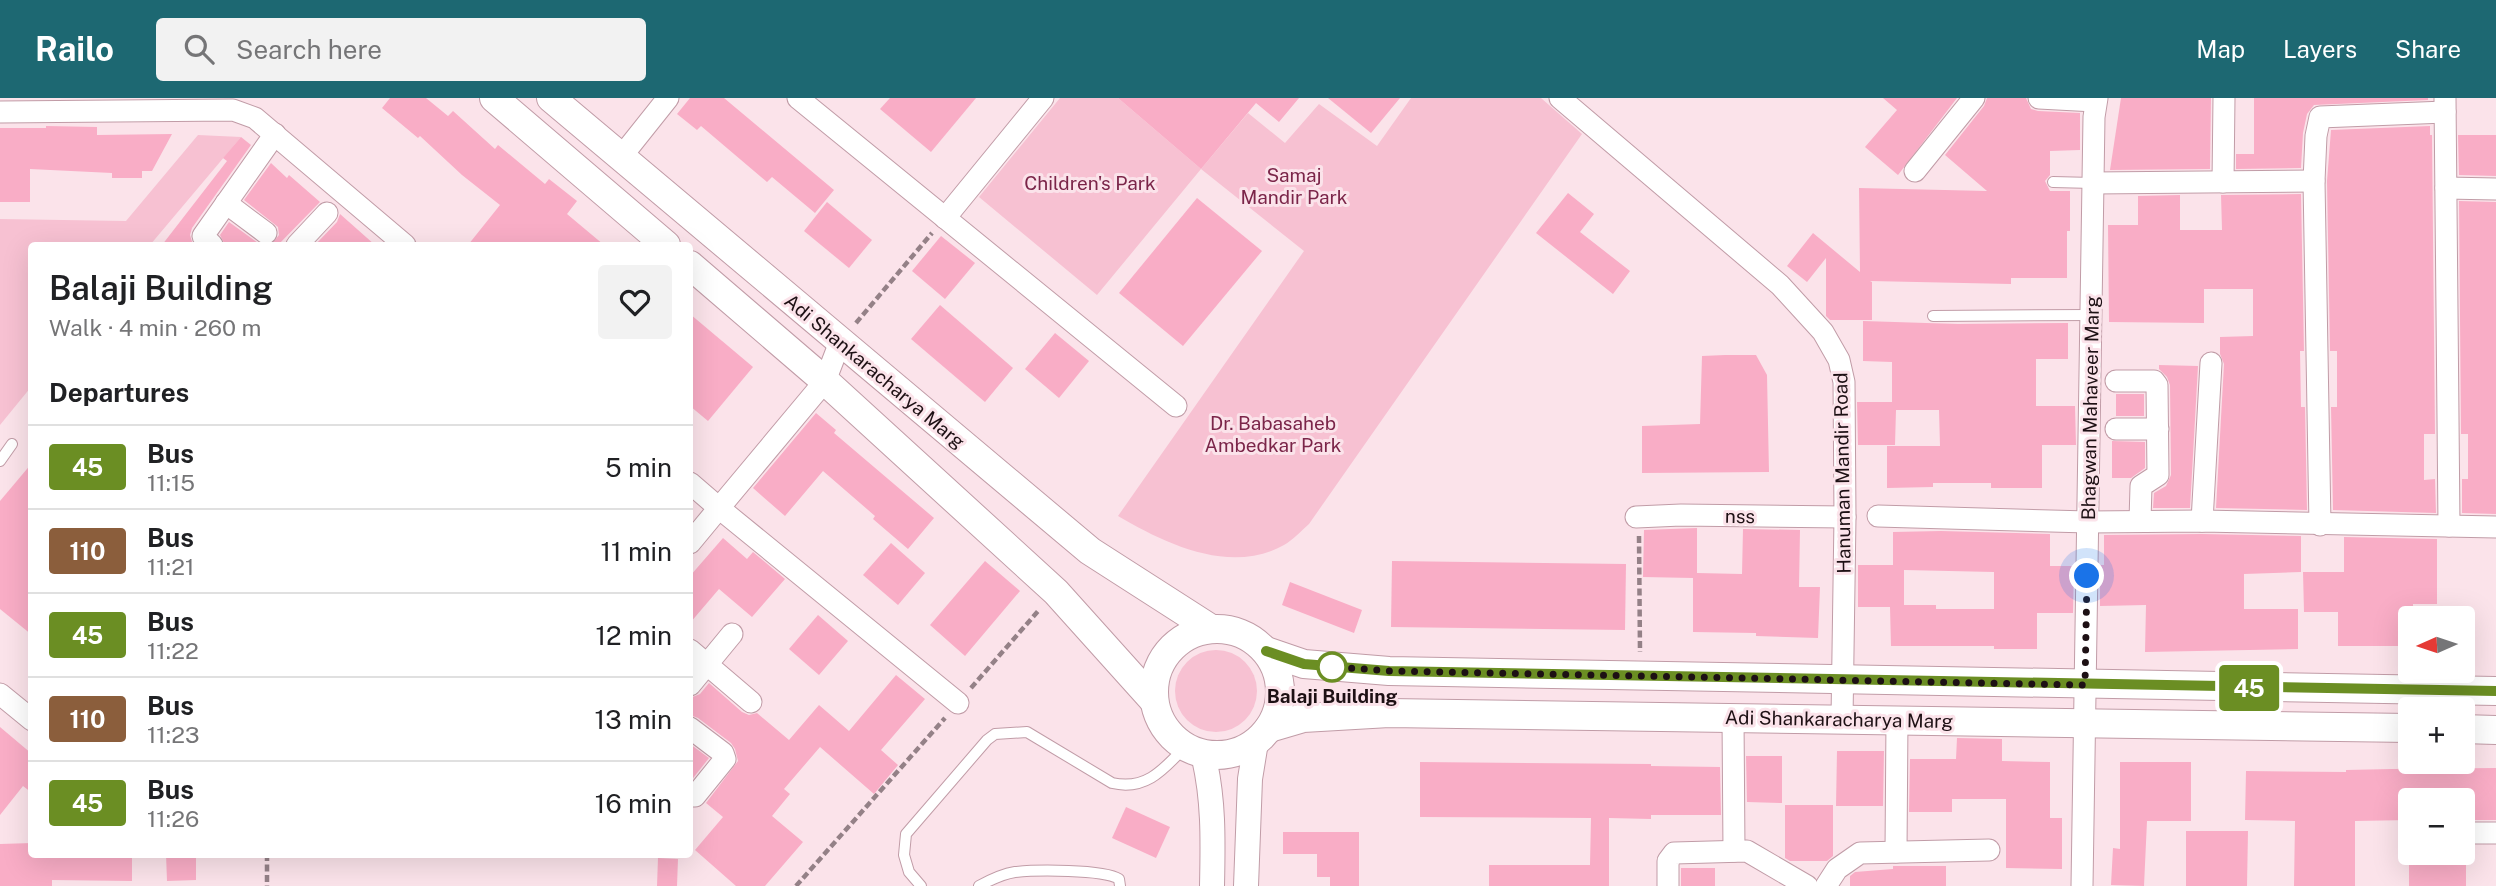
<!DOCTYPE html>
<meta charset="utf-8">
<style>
body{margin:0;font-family:"Public Sans",sans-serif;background:#f2f2f2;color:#202124;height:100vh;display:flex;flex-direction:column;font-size:26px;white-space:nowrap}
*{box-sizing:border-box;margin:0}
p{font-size:23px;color:#757577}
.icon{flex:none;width:38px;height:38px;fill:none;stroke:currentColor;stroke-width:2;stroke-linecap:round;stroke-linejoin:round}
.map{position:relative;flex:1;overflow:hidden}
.details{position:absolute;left:28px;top:144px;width:665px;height:616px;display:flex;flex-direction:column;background:#fff;border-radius:7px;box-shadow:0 7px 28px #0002}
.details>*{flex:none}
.badge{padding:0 14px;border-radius:5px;font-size:24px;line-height:46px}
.needle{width:46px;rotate:267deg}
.tools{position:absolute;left:2398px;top:508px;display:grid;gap:14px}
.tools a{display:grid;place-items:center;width:77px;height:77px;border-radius:7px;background:#fff;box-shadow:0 7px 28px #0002;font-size:35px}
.you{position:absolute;width:35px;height:35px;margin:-18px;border:5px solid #fff;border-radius:50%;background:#1a73e8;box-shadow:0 0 0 10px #1a73e833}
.map>.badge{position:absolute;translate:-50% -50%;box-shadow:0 0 0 4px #fff}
h2{padding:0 21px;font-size:26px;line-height:63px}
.round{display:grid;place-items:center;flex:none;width:74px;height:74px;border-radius:7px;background:#f2f2f2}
.summary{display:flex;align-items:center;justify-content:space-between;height:119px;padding:0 21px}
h1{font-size:33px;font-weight:600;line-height:52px}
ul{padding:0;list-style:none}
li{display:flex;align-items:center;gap:21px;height:84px;padding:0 21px;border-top:2px solid #e0e0e0}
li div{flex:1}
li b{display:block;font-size:26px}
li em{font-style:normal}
li .badge{min-width:77px;font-weight:700;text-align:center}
header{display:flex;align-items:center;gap:42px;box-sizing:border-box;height:98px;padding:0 35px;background:#1d6872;color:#fff}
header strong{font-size:33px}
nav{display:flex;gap:38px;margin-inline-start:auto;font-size:24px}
.search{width:490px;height:63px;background:#f2f2f2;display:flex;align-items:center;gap:18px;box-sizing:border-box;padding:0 24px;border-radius:7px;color:#757577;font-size:26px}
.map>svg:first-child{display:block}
</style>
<header>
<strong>Railo</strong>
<div class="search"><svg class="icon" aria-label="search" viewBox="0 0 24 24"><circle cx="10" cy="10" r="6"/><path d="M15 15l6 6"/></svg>Search here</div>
<nav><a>Map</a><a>Layers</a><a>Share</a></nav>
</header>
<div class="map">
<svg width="2496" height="788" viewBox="0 0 2496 788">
<rect width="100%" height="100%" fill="#fbe3ea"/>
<g fill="#f7c1d2">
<path d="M1060,0H1118L1201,71L1248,15L1285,45L1319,6L1377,48L1411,0H1541L1582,36L1309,426C1301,433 1293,442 1284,447C1230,477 1166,446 1118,418L1304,153L1201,71L1097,197L979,99Z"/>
<path d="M198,37L241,39L150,147H32L31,289L0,327V121L126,123Z"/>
<circle cx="1216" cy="593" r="41"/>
</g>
<g fill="#f9adc6" fill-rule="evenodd">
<path d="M390,0H426L448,18L453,13L495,51L498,47L545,86L549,81L577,103L567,116L604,147H468L500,107L462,77L420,38L418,40L382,10Z"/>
<path d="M690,0H724L834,92L815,115L772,79L767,84L701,28L697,32L677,16Z"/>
<path d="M890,0H976L931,54L880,11Z"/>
<path d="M1118,0H1299L1279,24L1256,5L1201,71Z"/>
<path d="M1328,0H1400L1371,35Z"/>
<path d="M1883,0H1957L1898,77L1865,49L1897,12Z"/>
<path d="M1987,0H2026L2031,11L2038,13L2080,15V52L2050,53V77L2045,83L2050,93H2070V133H2067V180H2011V186L1870,183L1872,184V222H1830L1826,218V160L1807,184L1787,168L1813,135L1860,174L1859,90L1987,93L1945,57L1984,8Z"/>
<path d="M2121,0H2211L2210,71L2110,72Z"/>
<path d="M2254,0H2428V2L2314,7L2307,16L2303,35L2301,70L2236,71V56H2254Z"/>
<path d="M46,28L97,29V37L172,36L152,73H142V80H112V75L30,71V104H0V30H46Z"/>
<path d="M2430,28V37H2432L2435,336H2424V382L2435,381L2436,415L2333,412L2331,309H2337V253H2330L2327,83L2331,32Z"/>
<path d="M2458,37H2496V78L2459,77Z"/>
<path d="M241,39L251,47L192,130L190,137L193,147H162L227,63L223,60Z"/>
<path d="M271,65L287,80L289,77L320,104L278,147H271L279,137L278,129L244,102Z"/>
<path d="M1568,95L1594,116L1580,134L1630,173L1613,196L1536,135Z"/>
<path d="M2301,96L2304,253H2300L2301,309H2305L2307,412L2216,410L2224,266L2220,256V239L2253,238V191H2204V225L2109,224L2108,127H2138V98L2180,97V132H2222L2221,97Z"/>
<path d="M1197,100L1262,153L1183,248L1119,195Z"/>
<path d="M2459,103L2496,104V416L2462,415V381H2468V336H2461Z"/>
<path d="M827,104L872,142L849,170L804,133Z"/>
<path d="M340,116L375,147H315L337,124Z"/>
<path d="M229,124L258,145L262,147H225L220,137Z"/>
<path d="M941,138L975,165L945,201L912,173Z"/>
<path d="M940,207L1013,270L985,304L911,241Z"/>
<path d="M690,216L753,269L708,323L690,308Z"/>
<path d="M1863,223L1958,226L2068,225V261H2036V308H2075L2076,347H2042V390H1991V385H1933V389L1887,390V348H1940L1939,312H1896L1895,347H1858L1857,304H1892V264L1863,263Z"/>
<path d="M1055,235L1089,263L1059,300L1025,271Z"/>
<path d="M1725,257H1756L1767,277L1769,374L1642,375V328L1700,326L1702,258Z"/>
<path d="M2159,267L2198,268L2190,410H2153L2154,395L2166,388L2171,377L2170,287L2167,279L2159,271Z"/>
<rect x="2116" y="296" width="28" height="22"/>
<path d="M816,315L836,332L834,335L934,420L908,451L873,421L875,418L823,373L785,418L753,390Z"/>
<path d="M2112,343L2145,344V370L2131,380H2112Z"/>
<path d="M32,365V537L0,511V403Z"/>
<path d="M1697,430V475L1742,476L1743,431L1800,432L1799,489H1820L1818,540L1756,538V535L1693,534V480L1643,479L1644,432Z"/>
<path d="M1941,433L2050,436V468H2074L2073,515H2037V551H1994V548H1891L1890,509H1858V467H1893V434ZM1904,472L1994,474V511H1936V507H1904Z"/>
<path d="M2202,436L2301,438V474L2244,476V511H2298V551L2145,554L2146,507L2100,508V467H2104V437Z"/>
<path d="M2344,439L2437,441V506H2413V520H2410V548H2338V514H2304L2303,474H2344Z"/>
<path d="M723,440L747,461L753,454L785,481L752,519L719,491L690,525V478Z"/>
<path d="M891,445L925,475L898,507L863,477Z"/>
<path d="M985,463L1020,493L965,558L930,527Z"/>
<path d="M1392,463L1626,466L1625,532L1391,529Z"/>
<path d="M1290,484L1362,512L1354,535L1282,507Z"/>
<path d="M818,517L848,543L819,577L789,551Z"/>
<path d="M896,577L925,601L881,652L898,667L874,696L820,649L784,691L790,696L772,718L803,744L765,788H736L695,752L723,719L706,705L738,663L735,651L731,645L698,620L690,617V600L700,596L709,585L742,614L749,617L757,615L789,642L819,607L849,633Z"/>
<path d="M0,629L32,656V695L23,688L0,717Z"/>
<path d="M1957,640L2002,641V663L2050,664V720H2062V771L2006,770V701H1952V714H1909L1910,661H1956Z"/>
<path d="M690,646L709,660L690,684Z"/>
<path d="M1837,653H1884L1883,708H1836Z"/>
<path d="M1746,658H1782V705L1747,704Z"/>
<path d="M1420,664L1651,666V668L1720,669L1721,717H1651V721L1609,720V788H1489V767H1590L1591,720L1420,719Z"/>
<path d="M2120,664H2191V723H2147L2144,788L2111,787L2113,750L2120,751Z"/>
<path d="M2496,670V722H2462V702H2410V722L2355,723V788H2294L2295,723L2245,722L2246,673L2346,674V672L2391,671Z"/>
<path d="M1785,707H1833V758L1827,763H1790L1785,760Z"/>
<path d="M1126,709L1170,729L1156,760L1112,740Z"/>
<path d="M2186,733H2248L2247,788H2186Z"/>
<path d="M1283,734H1359V788H1330V779H1317V756H1283Z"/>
<path d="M32,745V756H132V783L52,782V788H0V746Z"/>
<rect x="2409" y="754" width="57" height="34"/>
<path d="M166,756H196V782L167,783Z"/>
<path d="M658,760L678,761L677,788H657Z"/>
<path d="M1893,768H1946V788H1850V778L1855,774L1893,771Z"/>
<rect x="1681" y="770" width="34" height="18"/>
</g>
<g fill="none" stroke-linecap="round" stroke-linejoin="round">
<g stroke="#c19ca7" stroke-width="12">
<g id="service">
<path d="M2053,84L2093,85"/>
<path d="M1933,218L2091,217"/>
<path d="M0,363L12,346"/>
<path d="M921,788L909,774L904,757L906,736L987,642L995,636L1027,634L1112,685C1146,693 1164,671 1185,649"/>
<path d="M979,788C990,782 1002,776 1015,774C1035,772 1103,771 1119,781L1120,788"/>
</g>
</g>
<g stroke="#c19ca7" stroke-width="23">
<g id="minor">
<path d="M798,0L1176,308"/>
<path d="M1560,0L1780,187L1823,234L1839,262L1844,284L1845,419L1842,621"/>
<path d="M2039,0L2095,3"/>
<path d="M2445,0L2449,428"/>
<path d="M0,14L233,12L255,20L405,147"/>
<path d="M621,59L668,0"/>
<path d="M1915,73L1974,0"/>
<path d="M2223,84L2224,0"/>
<path d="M2093,85L2314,83"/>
<path d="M2446,90L2496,91"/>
<path d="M226,105L266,135"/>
<path d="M945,120L1043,0"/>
<path d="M212,147L203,138L275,36"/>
<path d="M297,147L327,115"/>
<path d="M840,244L825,283L719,410L958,605"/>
<path d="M2116,283H2154L2157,287L2158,377L2141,388L2140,423"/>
<path d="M2116,331H2158"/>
<path d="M690,385L719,410L690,445"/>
<path d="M1878,418L2088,424L2202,423L2496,429"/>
<path d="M1636,419L1681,417L1845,419"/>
<path d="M2202,423L2211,265"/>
<path d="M2320,427L2314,83L2316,38L2320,19L2445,14"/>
<path d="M690,552L751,604"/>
<path d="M690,587L732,536"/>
<path d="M0,596L32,622"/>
<path d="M1733,619L1734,753"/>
<path d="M690,630L723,655L725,661L695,698H690"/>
<path d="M2462,735H2496"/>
<path d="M1896,754L1897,622"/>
<path d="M1668,788V763L1674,755L1747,753L1807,788"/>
<path d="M1826,788L1837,771L1860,755L1989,752"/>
<path d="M2082,788L2094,19L2097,0"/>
</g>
</g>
<g stroke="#c19ca7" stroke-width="26">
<g id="tertiary">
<path d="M1203,656C1214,700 1213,743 1212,788"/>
<path d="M1246,788L1250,681L1256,644"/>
</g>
</g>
<g stroke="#c19ca7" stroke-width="30">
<g id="secondary">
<path d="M494,0L666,147"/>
<path d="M551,0L1090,453L1210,530"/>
<path d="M690,167L825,283L1056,494L1154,603"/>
<circle cx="1217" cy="594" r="63"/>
<path d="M1266,553L1304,566L1389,573L2496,593"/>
<path d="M1269,630L1303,620L1389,615L2410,630"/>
<path d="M2462,631L2496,632"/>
</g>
</g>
<g stroke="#948187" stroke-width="4.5" stroke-dasharray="7 3.5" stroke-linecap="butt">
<path d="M856,225L932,135"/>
<path d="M1639,438L1640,554"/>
<path d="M971,590L1039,512"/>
<path d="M267,756V788"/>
<path d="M796,788L945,620"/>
</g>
<use href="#service" stroke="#fff" stroke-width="10"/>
<use href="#minor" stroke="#fff" stroke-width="21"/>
<use href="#tertiary" stroke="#fff" stroke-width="24"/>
<use href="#secondary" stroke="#fff" stroke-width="28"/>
</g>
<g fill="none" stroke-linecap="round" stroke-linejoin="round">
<g stroke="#fff" stroke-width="16">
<path id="line" d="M1266,553L1304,566L1389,573L2496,593"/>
</g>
<use href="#line" stroke="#6b8e23" stroke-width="10"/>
<path stroke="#1d1014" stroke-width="7" stroke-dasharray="0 12.6" d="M1332,569L1323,568L1389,573L2085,587L2087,478"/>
</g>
<circle fill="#fff" stroke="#6b8e23" stroke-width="3.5" cx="1332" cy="569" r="14"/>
<g text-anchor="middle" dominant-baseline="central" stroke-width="6" stroke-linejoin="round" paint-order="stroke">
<g font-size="19" fill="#7b2549" stroke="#fbe3ea">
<text x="1294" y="77">Samaj<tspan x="1294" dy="22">Mandir Park</tspan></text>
<text x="1090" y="85">Children's Park</text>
<text x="1273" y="325">Dr. Babasaheb<tspan x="1273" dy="22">Ambedkar Park</tspan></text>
</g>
<g font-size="19" fill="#1d1014" stroke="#fbe3ea">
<text transform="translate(875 273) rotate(40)">Adi Shankaracharya Marg</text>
<text transform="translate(2090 310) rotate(-89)">Bhagwan Mahaveer Marg</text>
<text transform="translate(1842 375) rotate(-91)">Hanuman Mandir Road</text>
<text transform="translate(1740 418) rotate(1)">nss</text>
<text transform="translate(1839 621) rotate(1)">Adi Shankaracharya Marg</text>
</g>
<g font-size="19" font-weight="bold" fill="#1d1014" stroke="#fbe3ea">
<text x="1332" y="598">Balaji Building</text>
</g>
</g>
</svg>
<div class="tools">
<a><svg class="needle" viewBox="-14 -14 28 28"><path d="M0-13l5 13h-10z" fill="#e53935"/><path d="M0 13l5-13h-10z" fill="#757577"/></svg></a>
<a>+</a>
<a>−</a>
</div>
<div class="you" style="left:2087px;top:478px"></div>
<b class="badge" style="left:2249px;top:590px;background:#6b8e23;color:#fff">45</b>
<section class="details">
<div class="summary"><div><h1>Balaji Building</h1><p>Walk · 4 min · 260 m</p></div><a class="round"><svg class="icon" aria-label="heart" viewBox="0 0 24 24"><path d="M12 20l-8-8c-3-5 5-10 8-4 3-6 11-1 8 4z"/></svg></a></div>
<h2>Departures</h2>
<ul>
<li><span class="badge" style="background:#6b8e23;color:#fff">45</span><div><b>Bus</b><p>11:15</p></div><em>5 min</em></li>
<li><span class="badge" style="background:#8b5e3c;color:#fff">110</span><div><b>Bus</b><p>11:21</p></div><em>11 min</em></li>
<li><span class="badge" style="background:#6b8e23;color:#fff">45</span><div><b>Bus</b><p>11:22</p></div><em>12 min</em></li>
<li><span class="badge" style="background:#8b5e3c;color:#fff">110</span><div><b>Bus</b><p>11:23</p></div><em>13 min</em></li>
<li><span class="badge" style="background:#6b8e23;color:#fff">45</span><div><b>Bus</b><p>11:26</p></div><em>16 min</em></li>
</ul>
</section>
</div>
